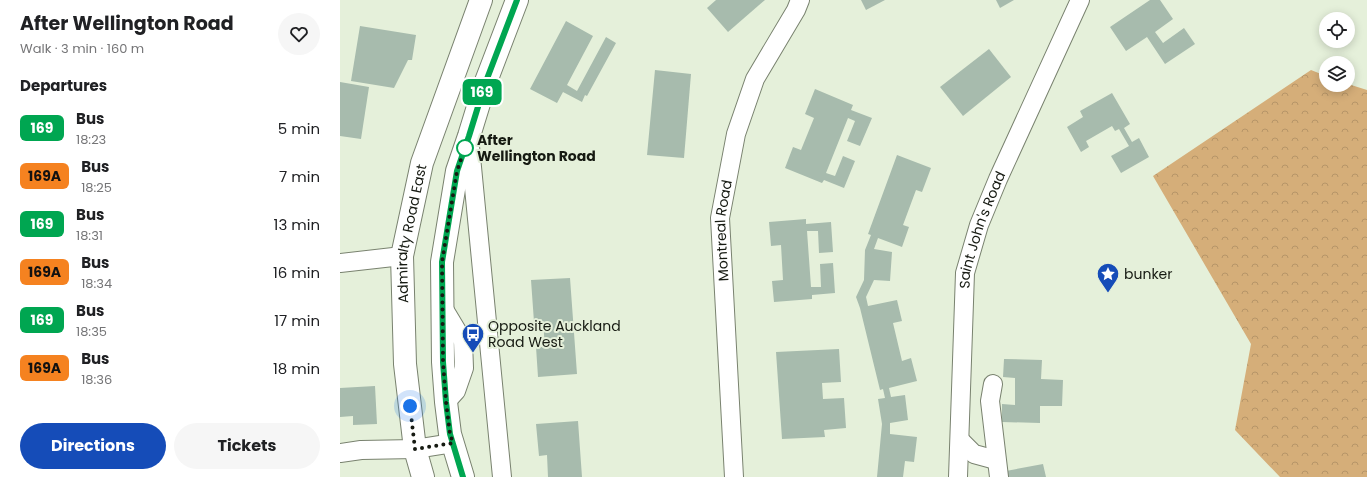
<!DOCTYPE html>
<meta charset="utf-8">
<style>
body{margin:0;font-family:Poppins,sans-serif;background:#f6f6f6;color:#202124;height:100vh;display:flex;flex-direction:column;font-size:15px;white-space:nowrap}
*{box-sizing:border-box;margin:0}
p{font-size:13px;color:#757577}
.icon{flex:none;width:22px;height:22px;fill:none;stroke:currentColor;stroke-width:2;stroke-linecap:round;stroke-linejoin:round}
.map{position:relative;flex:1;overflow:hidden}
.details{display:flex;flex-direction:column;background:#fff;width:340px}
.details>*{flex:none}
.badge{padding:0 8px;border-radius:6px;font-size:14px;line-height:26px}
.buttons{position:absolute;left:979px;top:12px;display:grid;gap:8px}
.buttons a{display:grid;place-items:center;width:36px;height:36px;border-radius:50%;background:#fff;box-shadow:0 2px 10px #0003;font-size:20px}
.you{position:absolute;width:20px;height:20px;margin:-10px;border:3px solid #fff;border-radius:50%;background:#1a73e8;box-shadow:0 0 0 6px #1a73e833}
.map>.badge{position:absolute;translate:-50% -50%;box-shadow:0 0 0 2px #fff}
h2{padding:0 20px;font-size:15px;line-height:36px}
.round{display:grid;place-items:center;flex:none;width:42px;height:42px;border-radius:21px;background:#f6f6f6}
.headline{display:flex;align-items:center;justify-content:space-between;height:68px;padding:0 20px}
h1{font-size:19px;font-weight:700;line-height:30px}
.cta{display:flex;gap:8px;margin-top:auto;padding:8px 20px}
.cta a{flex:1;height:46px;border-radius:24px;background:#154cb8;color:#fff;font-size:16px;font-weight:700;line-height:46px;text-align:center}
.cta a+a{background:#f6f6f6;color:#202124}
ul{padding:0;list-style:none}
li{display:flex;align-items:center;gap:12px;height:48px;padding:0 20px}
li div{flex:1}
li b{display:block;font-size:15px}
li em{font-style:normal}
li .badge{min-width:44px;font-weight:700;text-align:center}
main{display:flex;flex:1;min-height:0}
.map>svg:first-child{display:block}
</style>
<main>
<section class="details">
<div class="headline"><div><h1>After Wellington Road</h1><p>Walk · 3 min · 160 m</p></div><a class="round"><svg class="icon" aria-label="heart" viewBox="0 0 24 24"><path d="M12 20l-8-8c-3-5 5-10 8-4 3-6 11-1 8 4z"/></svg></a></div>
<h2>Departures</h2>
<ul>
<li><span class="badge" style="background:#00a651;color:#fff">169</span><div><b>Bus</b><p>18:23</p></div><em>5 min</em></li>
<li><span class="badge" style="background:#f58220;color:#111">169A</span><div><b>Bus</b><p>18:25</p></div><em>7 min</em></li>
<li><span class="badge" style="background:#00a651;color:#fff">169</span><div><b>Bus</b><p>18:31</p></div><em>13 min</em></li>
<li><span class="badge" style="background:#f58220;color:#111">169A</span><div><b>Bus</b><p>18:34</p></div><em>16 min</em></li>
<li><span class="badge" style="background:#00a651;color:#fff">169</span><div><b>Bus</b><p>18:35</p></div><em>17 min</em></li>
<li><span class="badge" style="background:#f58220;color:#111">169A</span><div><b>Bus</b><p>18:36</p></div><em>18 min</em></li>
</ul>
<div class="cta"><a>Directions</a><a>Tickets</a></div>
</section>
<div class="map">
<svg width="1027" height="477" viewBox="0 0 1027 477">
<defs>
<pattern id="forest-crowns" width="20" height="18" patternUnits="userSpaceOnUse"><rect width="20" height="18" fill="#d5ae79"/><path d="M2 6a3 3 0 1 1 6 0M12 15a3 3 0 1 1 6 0" fill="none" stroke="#b69568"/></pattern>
</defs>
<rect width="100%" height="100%" fill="#e5f0da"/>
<path fill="url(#forest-crowns)" d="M971,70L986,76V85H1008V84L1027,90V477H940L895,430L911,344L813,176Z"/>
<g fill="#a7bbad">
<path d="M376,0H425L388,32L367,8Z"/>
<path d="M521,0H545L526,10Z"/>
<path d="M656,0H674L660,8Z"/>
<path d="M810,0H820L833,19L815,32L823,43L844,28L855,44L825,64L807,37L786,51L770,27Z"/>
<path d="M226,21L253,36L227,85L237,91L266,37L276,43L247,96L245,95L242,102L223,92L217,103L190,89Z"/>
<path d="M20,26L76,35L72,60H68L54,88L11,81Z"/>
<path d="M649,49L671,77L623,116L600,87Z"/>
<path d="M315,70L351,74L344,158L307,155Z"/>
<path d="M0,82L29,87L21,139L0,136Z"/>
<path d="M475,89L513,105L511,110L532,118L520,146L507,141L515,121L508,118L486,173L495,176L503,156L515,161L504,188L484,180L482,183L445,168L453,147L461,150L474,118L465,114Z"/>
<path d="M772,93L790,124L784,128L792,142L799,138L809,157L781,173L771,156L789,146L779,129L775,131L772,126L746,141L749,147L741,152L727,127L743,117L740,111Z"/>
<path d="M557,155L591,168L582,192L576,190L563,225L569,227L562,247L538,238L534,249L552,252L550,281L534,280L526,297L528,306L557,300L562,321L553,323L562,361L571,358L577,381L549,388L551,397L565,395L568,420L550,423V434L577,437L574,462L565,461L563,477H537L542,424L538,399L545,398L543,389L540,390L520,308L516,297L524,280L525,250L531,235L528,234Z"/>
<path d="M466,219V224L491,222L493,252L479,253L478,231H467L471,287H481L480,264L493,263L495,293L472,295V299L434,302L432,281L443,280L441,245L431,246L429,222Z"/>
<path d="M230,278L237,374L198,377L196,347H205L203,322H194L191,280Z"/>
<path d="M499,349L501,382L482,383L483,399L504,398L506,428L484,430L485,437L442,439L436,352Z"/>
<path d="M664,359L702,360L701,379L723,380L722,406H700V423L662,422V404L675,405V378L663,377Z"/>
<path d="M35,386L37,424L13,425V416L0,417V388Z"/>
<path d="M238,421L242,477H208L207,455L199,456L196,424Z"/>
<path d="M703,464L706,477H667L666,471Z"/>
</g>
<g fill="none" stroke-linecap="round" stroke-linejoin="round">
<g stroke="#79826f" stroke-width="20">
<g id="minor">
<path d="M129,136L162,477"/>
<path d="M0,263L62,256"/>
<path d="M102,306L123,341L124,368L116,391L106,402"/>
<path d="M653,384L650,401L659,477"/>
<path d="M620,440L634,454L656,460"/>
<path d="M0,453L21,450L75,449L113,443"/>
<path id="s1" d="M394,477L380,218L396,134L415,79L456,10L460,0"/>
<path id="s2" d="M618,477L625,273L639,225L658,179L740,0"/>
</g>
</g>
<g stroke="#79826f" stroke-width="24">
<g id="major">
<path id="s3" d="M83,477L75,449L65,364L62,256L82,163L141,0"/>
<path d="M123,477L110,434L106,402L103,362L102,262L117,171L129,136L145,84L177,0"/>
</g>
</g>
<use href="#minor" stroke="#fff" stroke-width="18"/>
<use href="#major" stroke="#fff" stroke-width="22"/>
</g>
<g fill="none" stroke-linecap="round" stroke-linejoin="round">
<g stroke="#fff" stroke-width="9">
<path id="line" d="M123,477L110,434L106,402L103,362L102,262L117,171L129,136L145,84L177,0"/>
</g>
<use href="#line" stroke="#00a651" stroke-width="6"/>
<path stroke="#161a12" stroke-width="4" stroke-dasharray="0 7.2" d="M70,406L75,449L113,443L110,434L106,402L103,362L102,262L117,171L125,148"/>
</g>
<defs>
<g id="sight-pin" transform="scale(1.15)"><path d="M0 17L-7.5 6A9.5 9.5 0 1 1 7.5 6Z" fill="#154cb8" stroke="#e5f0da"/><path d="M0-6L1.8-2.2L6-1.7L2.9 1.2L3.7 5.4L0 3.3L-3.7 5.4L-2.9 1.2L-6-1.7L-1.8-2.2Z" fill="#fff"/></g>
<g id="bus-pin" transform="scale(1.15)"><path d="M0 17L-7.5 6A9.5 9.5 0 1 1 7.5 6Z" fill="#154cb8" stroke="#e5f0da"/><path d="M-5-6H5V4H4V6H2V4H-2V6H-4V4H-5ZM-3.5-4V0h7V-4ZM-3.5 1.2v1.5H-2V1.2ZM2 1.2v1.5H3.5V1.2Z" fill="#fff"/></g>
</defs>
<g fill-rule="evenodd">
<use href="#sight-pin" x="768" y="274"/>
<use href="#bus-pin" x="133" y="334"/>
</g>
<circle fill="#fff" stroke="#00a651" stroke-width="2" cx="125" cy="148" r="8"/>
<g text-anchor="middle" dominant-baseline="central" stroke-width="4" stroke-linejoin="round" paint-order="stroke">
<g font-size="14" font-weight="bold" fill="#161a12" stroke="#e5f0da" text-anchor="start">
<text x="137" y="140">After<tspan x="137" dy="16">Wellington Road</tspan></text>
</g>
<g font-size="14" fill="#161a12" stroke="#e5f0da">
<text stroke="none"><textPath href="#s2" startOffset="250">Saint John's Road</textPath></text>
<text stroke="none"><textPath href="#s1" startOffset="247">Montreal Road</textPath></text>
<text stroke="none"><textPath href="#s3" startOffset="246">Admiralty Road East</textPath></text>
</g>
<g font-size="14" fill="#161a12" stroke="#e5f0da" text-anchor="start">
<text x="784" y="274">bunker</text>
<text x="148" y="326">Opposite Auckland<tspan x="148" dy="16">Road West</tspan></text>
</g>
</g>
</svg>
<div class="buttons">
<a><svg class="icon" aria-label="locate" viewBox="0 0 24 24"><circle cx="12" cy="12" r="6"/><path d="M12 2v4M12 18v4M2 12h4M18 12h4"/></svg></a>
<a><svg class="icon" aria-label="layers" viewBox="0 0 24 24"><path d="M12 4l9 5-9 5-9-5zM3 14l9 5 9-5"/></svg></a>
</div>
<div class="you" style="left:70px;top:406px"></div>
<b class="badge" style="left:142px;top:92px;background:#00a651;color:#fff">169</b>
</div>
</main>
